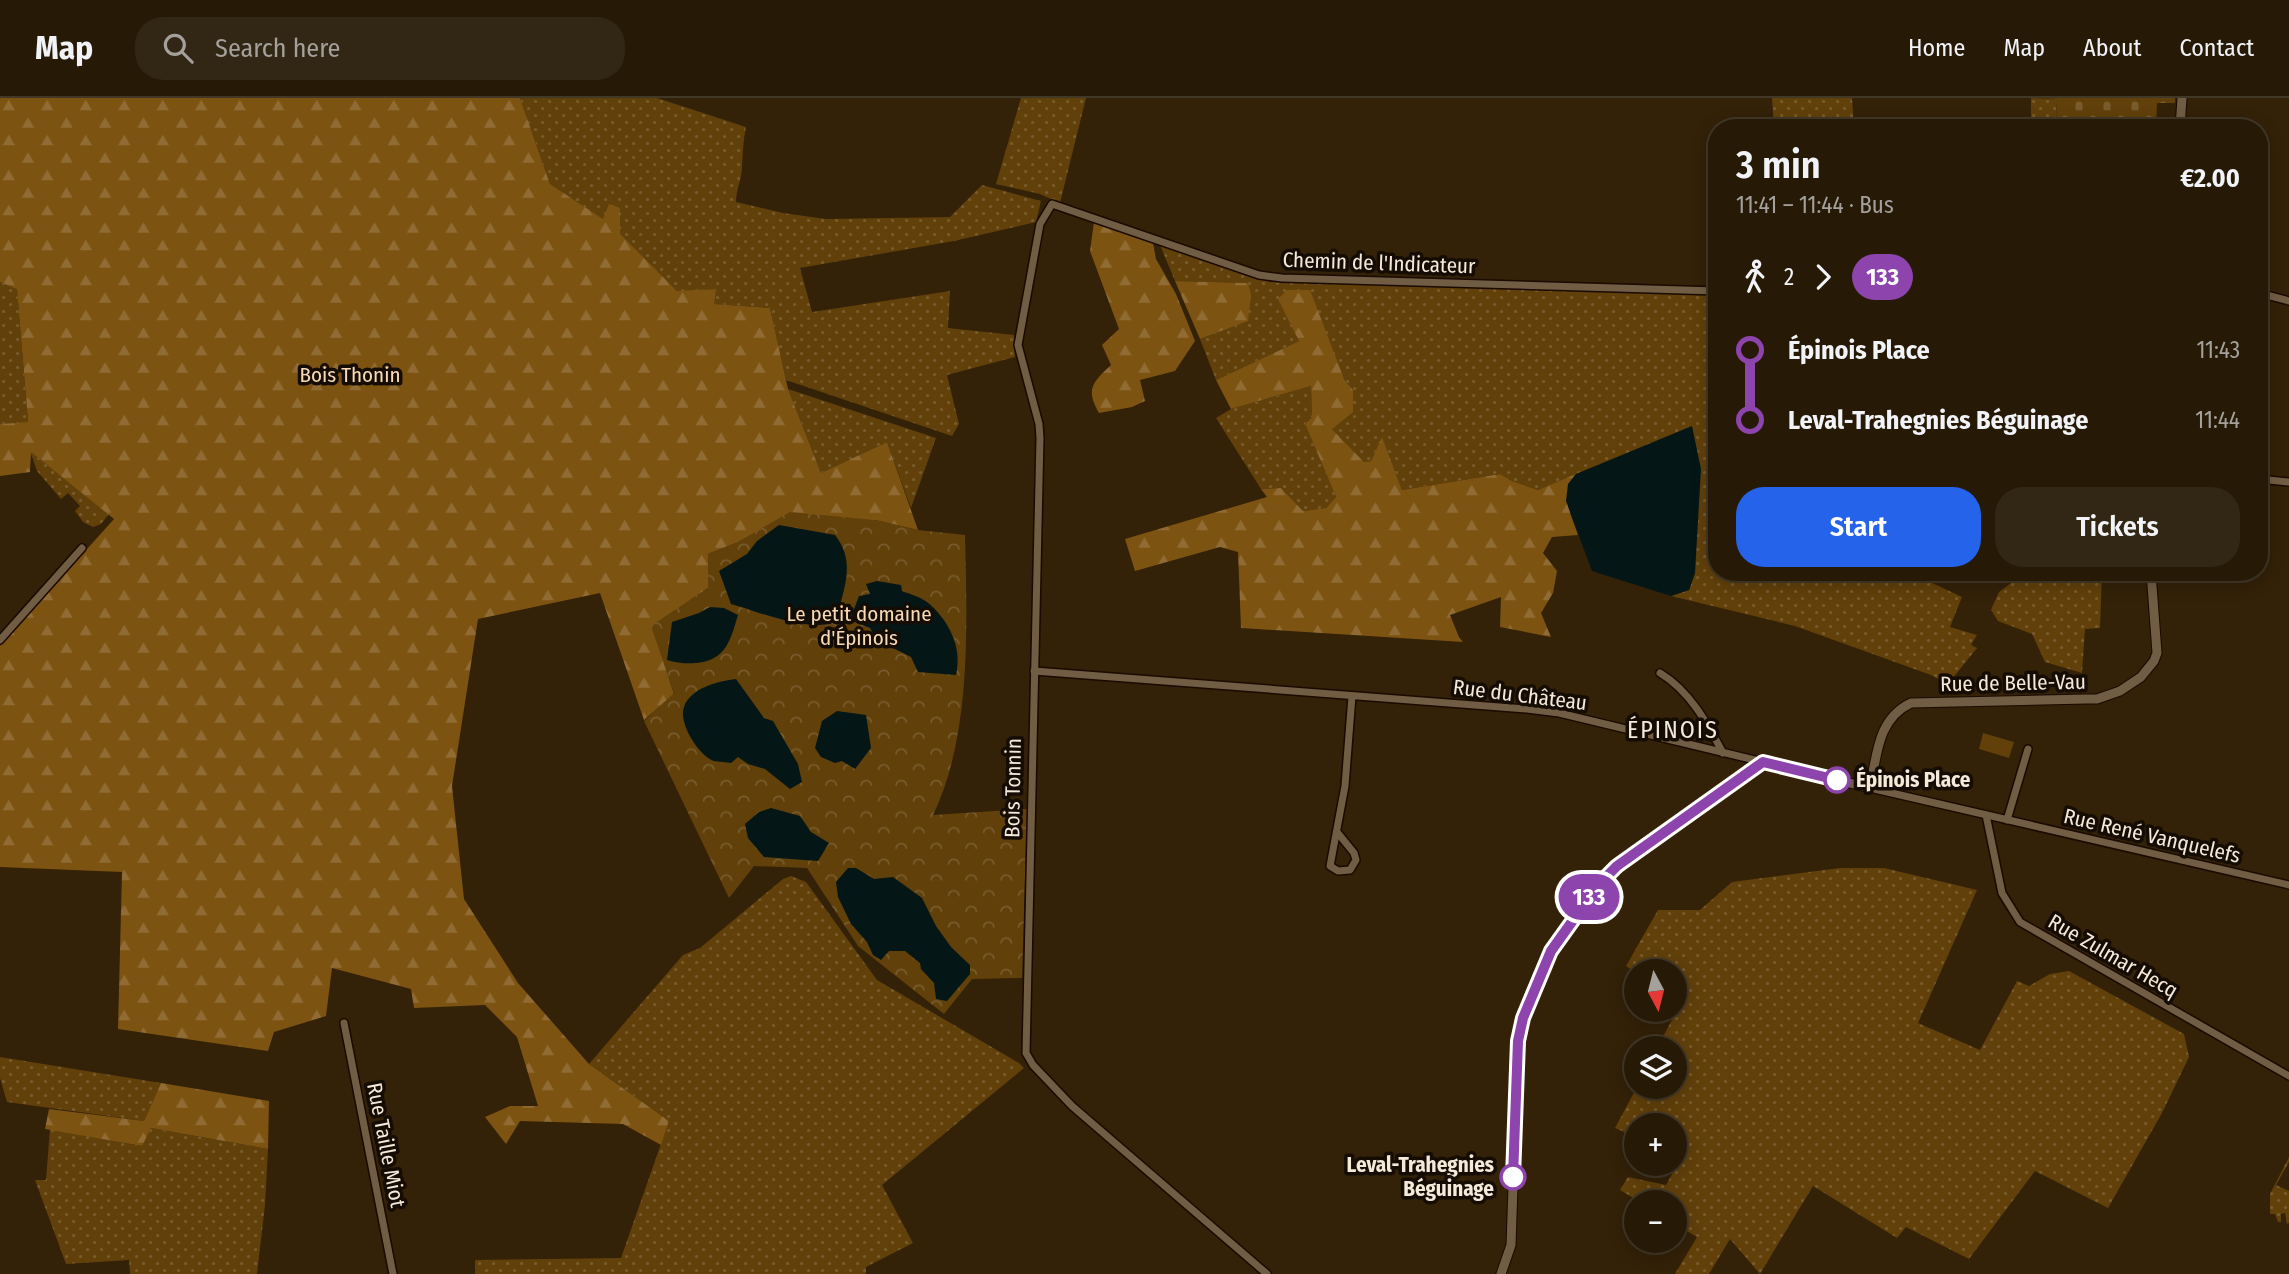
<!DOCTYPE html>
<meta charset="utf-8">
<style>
body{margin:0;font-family:"Fira Sans Condensed",sans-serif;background:#322614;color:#f1f3f6;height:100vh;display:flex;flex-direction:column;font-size:26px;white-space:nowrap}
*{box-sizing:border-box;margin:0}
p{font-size:23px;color:#a4a09b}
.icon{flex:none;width:38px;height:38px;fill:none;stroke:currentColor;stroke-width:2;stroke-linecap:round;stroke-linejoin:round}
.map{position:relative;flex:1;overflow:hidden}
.drawer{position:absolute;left:1708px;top:21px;width:560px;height:462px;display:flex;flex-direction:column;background:#261906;border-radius:28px;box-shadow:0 4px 18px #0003,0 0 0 2px #423828}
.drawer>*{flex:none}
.badge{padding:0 14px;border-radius:23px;font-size:24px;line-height:46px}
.needle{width:46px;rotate:173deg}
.tools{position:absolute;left:1624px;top:861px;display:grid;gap:14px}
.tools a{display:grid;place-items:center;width:63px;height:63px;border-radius:50%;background:#261906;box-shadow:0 4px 18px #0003,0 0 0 2px #423828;font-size:35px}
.map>.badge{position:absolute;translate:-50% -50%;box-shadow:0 0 0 4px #fff}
.legs{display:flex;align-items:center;gap:10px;height:77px;padding:0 28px;font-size:23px}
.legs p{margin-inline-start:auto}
.head{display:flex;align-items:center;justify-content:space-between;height:119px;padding:0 28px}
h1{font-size:38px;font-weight:600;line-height:52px}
.cta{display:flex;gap:14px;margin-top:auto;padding:14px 28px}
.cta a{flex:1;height:80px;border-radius:28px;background:#2563eb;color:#fff;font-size:28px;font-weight:600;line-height:80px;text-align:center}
.cta a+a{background:#322614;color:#f1f3f6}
ul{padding:0 28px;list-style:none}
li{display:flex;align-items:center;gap:24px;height:70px;font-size:26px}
li i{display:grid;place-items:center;width:10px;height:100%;margin:0 9px;background:currentColor}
li i::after{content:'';width:18px;height:18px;margin:-9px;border:5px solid;border-radius:50%;background:#261906}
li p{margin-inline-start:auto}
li:first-child i{background:linear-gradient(#0000 50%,currentColor 0)}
li:last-child i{background:linear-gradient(currentColor 50%,#0000 0)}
header{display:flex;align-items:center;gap:42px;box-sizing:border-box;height:98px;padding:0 35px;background:#261906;border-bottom:2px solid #423828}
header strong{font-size:33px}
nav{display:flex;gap:38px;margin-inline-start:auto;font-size:24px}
.search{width:490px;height:63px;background:#322614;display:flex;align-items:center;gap:18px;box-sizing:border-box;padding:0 24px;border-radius:28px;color:#a4a09b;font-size:26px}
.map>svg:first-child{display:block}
</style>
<header>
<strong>Map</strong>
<div class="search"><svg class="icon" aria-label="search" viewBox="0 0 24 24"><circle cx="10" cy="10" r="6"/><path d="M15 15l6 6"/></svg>Search here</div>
<nav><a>Home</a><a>Map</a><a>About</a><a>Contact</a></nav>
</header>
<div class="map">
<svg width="2289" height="1176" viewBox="0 0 2289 1176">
<defs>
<pattern id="grass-dots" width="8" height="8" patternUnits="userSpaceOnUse" patternTransform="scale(1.75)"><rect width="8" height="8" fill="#61400a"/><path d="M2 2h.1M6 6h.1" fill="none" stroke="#785c2d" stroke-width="1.8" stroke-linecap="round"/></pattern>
<pattern id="forest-firs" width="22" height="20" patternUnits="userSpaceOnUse" patternTransform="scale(1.75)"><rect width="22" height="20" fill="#7d5312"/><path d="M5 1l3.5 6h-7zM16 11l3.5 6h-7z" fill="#906c34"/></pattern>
<pattern id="cemetery-stones" width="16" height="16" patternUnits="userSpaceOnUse" patternTransform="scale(1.75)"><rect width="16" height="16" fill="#61400a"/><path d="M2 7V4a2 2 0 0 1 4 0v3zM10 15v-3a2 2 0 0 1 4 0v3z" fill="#785c2d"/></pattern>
<pattern id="park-crowns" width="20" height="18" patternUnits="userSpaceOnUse" patternTransform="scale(1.75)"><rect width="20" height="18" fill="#61400a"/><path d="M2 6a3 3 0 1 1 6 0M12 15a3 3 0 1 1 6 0" fill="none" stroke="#785c2d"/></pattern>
</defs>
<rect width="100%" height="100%" fill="#332108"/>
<g fill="url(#grass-dots)">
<path d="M520,0H657L746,29C743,43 743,55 742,69C742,81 736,92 736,104L783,115L826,121L950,119L982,87L1041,103L1036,124L954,143L800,170L812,214L950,193L948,230L1014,237L1015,259L947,277L959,326L952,338L786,282L770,210L713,206L715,191L678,194L604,122L550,86Z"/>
<path d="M1021,0H1086L1060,105L1040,96L996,86Z"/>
<path d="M1772,0H1852L1854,30H1774Z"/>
<path d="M2031,0L2056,1L2057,30H2031Z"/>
<path d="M1160,147L1270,184L1717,197V474H1931L1928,483L1962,499L1950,529L1977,537L1971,547L1977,550L1948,586L1931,577L1795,528L1671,498L1689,492L1695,475L1692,329L1538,392L1512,383L1500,376L1402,392L1382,340L1371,363L1364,364L1332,331L1353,292L1344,281L1299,243L1216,282L1200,241L1247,223L1248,185L1175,183Z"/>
<path d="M0,184L17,190L28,325L0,326Z"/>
<path d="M1311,288L1312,319L1305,326L1336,399L1326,410L1303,413L1281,390L1261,391L1216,320L1231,311Z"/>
<path d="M788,291L936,340L911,410L887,344L821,375Z"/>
<path d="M30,353L109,416L101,426L93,429L83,424L75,413L80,408L68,395L61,401L37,373Z"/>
<path d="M2021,474H2102L2100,530L2085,531L2082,575L2045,564L2032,536L1998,523L1991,512L1999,494L2018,480Z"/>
<path d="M1840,770H1884L1977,792L1918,925L1980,952L2017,883L2029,888L2050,876L2069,873L2184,936L2189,959L2162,1015L2108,1110L2035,1073L1969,1161L1906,1129L1897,1140L1813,1088L1760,1176L1730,1141L1709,1176H1675L1697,1139L1675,1126V1104H1640L1620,1092L1628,1079L1666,1087L1681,1060L1675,1057V1027H1636V1039L1615,1030L1637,989H1675V950H1657L1681,905L1675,900V873L1636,875L1626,868L1658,812H1700L1732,784Z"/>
<path d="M791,778L806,784L877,882L1019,965L1024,970L882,1087L913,1145L866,1169V1176H475V1162L621,1160L669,1023L589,966L683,857L700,850L783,781Z"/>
<path d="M0,959L161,985L144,1023L7,1004L0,980Z"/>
<path d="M151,1030L268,1051L265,1107L257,1176H130L129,1162L66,1166L35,1082H46L50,1031L141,1048Z"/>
<path d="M2289,1059V1064L2276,1087L2289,1093V1125L2287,1126L2285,1115L2281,1116V1124H2278L2275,1116H2270V1096Z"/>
</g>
<g fill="url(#forest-firs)">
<path d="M0,0H520L550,86L603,121L609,106L620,110V136L677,193L716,191L714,206L770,210L788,291L821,375L887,344L918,432L875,422L736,445L708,456V490L652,528L674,596L644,622L600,495L478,521L452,688L464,801L518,885L589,966L669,1023L661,1047L623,1026L520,1023L506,1046L485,1019L510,1008H538L517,939L485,907L414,910L411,891L332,870L326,918L274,934L268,953L118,931L122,774L0,769V548L114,421L31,354L30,374L0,378V326L28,324L17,191L0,184Z"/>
<path d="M1094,124L1153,145L1156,161L1176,196L1195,243L1175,273L1140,282L1145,303L1132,309L1099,315C1085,291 1093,284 1111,267L1102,247L1119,231L1090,153Z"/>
<path d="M1175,183L1248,185L1251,197L1248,223L1200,241Z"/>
<path d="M1287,192H1310L1344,281L1353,292V314L1332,331L1364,364L1371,363L1382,339L1402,392L1500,376L1512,383L1538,392L1576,376C1560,398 1570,413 1578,437L1552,439L1543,455L1557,473L1553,495L1541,515L1551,539L1500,529L1501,499L1450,517L1459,539L1463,544L1241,530L1238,454L1220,449L1135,473L1125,441L1267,399L1261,391L1281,390L1303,413L1326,410L1336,399L1305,326L1312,319L1311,288L1231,311L1216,282L1299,243L1278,201Z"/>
<path d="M161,985L269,1003L268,1051L151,1030L142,1048L45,1031L49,1011L144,1023Z"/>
</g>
<path fill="url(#cemetery-stones)" d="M2043,0H2175V5H2157L2156,30H2057L2056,1Z"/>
<path fill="url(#park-crowns)" d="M790,414L875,422L918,432L965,437C967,525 972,637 933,717L1027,711L1022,880L972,881L944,916L858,848L807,770L754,768L729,800L644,623L674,595L651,528L708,490V456L736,445Z"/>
<path fill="#61400a" d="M1983,635L2014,644L2009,660L1979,651Z"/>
<g fill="#051617">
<path d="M1692,328L1701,371L1695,475L1689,492L1671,498L1592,473L1566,403L1568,386L1576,376Z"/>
<path d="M779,427L835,437C857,465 843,492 836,523C812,536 756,513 731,506L719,473L747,456L757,443Z"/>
<path d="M877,483L901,487L902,493C910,496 920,499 927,504C948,521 963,549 956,577L918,574L911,559L877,542L870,530L850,522L859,498L870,496L866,486Z"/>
<path d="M710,509L724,510L738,517C735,526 733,536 728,545C717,568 688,568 667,562L672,524L699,515Z"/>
<path d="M736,581L764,620L773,623L798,666L802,684L790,691L765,671L748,666L738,659L731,665C726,664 719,664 714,663C699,658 678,625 684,609C690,590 719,583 736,581Z"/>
<path d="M837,613L866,617L871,650L855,671L842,663L835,665L821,659L815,650L822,623Z"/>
<path d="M771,710L800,718L811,734L829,745L818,763L764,759L748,740L745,726L759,714Z"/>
<path d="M848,770H856L874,781L893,779L922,800L936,828L951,849L970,867V876L947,903L936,901L934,885L921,871L920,865L905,853H889L881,862L873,857L867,844L851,826L838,799L836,784Z"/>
</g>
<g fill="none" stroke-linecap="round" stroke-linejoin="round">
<g stroke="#1a0a00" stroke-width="10">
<g id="minor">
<path d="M2259,195L2289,203"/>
<path d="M2259,381L2289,384"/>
<path d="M0,542L82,450"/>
<path d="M1034,573L1527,611L1559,615L1763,664"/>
<path d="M1660,575C1690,593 1707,625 1723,655"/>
<path d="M1870,690L2289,787"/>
<path d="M1986,717L2002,795L2020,824L2289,978"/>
<path d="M2007,722L2028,651"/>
<path d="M1337,734L1354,755L1356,762L1350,772L1338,773L1330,768L1345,688L1352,598"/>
<path d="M344,925L393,1176"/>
<path d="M1267,1176L1072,1008L1033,967L1026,955L1040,340L1039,326L1018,247L1040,126L1052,106L1259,177L1282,180L1717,193"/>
</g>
</g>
<g stroke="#1a0a00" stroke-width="11">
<g id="tertiary">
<path d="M2180,30L2182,0"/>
<path d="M1501,1176L1511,1147L1518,943C1533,876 1568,815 1617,768L1763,664L1870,690C1877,658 1877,621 1911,605L2086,601H2097L2120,593L2141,579L2154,563L2157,555L2151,474"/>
</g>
</g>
<use href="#minor" stroke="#715d43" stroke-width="7"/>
<use href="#tertiary" stroke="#715d43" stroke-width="9"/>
</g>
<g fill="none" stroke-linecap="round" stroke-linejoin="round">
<g stroke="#fff" stroke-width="16">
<path id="line-1" d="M1513,1079L1518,943L1523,920L1551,853L1599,786L1617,768L1763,664L1837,682"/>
</g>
<use href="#line-1" stroke="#8e44ad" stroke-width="10"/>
</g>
<g fill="#fff" stroke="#8e44ad" stroke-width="3.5">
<circle cx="1837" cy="682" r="12"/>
<circle cx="1513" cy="1079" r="12"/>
</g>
<g text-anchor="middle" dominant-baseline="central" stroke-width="7" stroke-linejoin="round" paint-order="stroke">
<g font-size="21" fill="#f5e9da" stroke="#150d04">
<text transform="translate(1379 165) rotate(2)">Chemin de l'Indicateur</text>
<text transform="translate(2013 585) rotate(-1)">Rue de Belle-Vau</text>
<text transform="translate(1520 597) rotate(7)">Rue du Château</text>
<text transform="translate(1013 690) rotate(-89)">Bois Tonnin</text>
<text transform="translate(2152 738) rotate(13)">Rue René Vanquelefs</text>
<text transform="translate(2113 858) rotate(30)">Rue Zulmar Hecq</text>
<text transform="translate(386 1047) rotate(79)">Rue Taille Miot</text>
</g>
<g font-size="21" fill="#f8dab5" stroke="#150d04">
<text x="350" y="277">Bois Thonin</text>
<text x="859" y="516">Le petit domaine<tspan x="859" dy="24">d'Épinois</tspan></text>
</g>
<g font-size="21" font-weight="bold" fill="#f5e9da" stroke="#150d04" text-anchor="start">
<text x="1856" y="682">Épinois Place</text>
<text x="1494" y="1067" text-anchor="end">Leval-Trahegnies<tspan x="1494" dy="24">Béguinage</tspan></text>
</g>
<g font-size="24" letter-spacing="2" fill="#f5e9da" stroke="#150d04">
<text x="1673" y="632">ÉPINOIS</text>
</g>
</g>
</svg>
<div class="tools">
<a><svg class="needle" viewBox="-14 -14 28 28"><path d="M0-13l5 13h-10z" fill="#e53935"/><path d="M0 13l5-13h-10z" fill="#a4a09b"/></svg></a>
<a><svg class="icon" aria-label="layers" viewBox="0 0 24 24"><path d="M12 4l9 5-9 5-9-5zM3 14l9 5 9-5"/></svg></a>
<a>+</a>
<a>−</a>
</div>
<b class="badge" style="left:1589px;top:799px;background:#8e44ad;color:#fff">133</b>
<section class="drawer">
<div class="head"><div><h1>3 min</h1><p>11:41 – 11:44 · Bus</p></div><b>€2.00</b></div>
<div class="legs"><svg class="icon" aria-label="walk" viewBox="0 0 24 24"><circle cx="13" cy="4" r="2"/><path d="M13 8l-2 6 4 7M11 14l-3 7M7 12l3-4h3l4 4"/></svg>2<svg class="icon" aria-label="forward" viewBox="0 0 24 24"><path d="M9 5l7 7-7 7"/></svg><b class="badge" style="background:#8e44ad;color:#fff">133</b></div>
<ul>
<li><i style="color:#8e44ad"></i><b>Épinois Place</b><p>11:43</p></li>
<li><i style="color:#8e44ad"></i><b>Leval-Trahegnies Béguinage</b><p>11:44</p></li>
</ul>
<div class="cta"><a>Start</a><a>Tickets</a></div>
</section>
</div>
